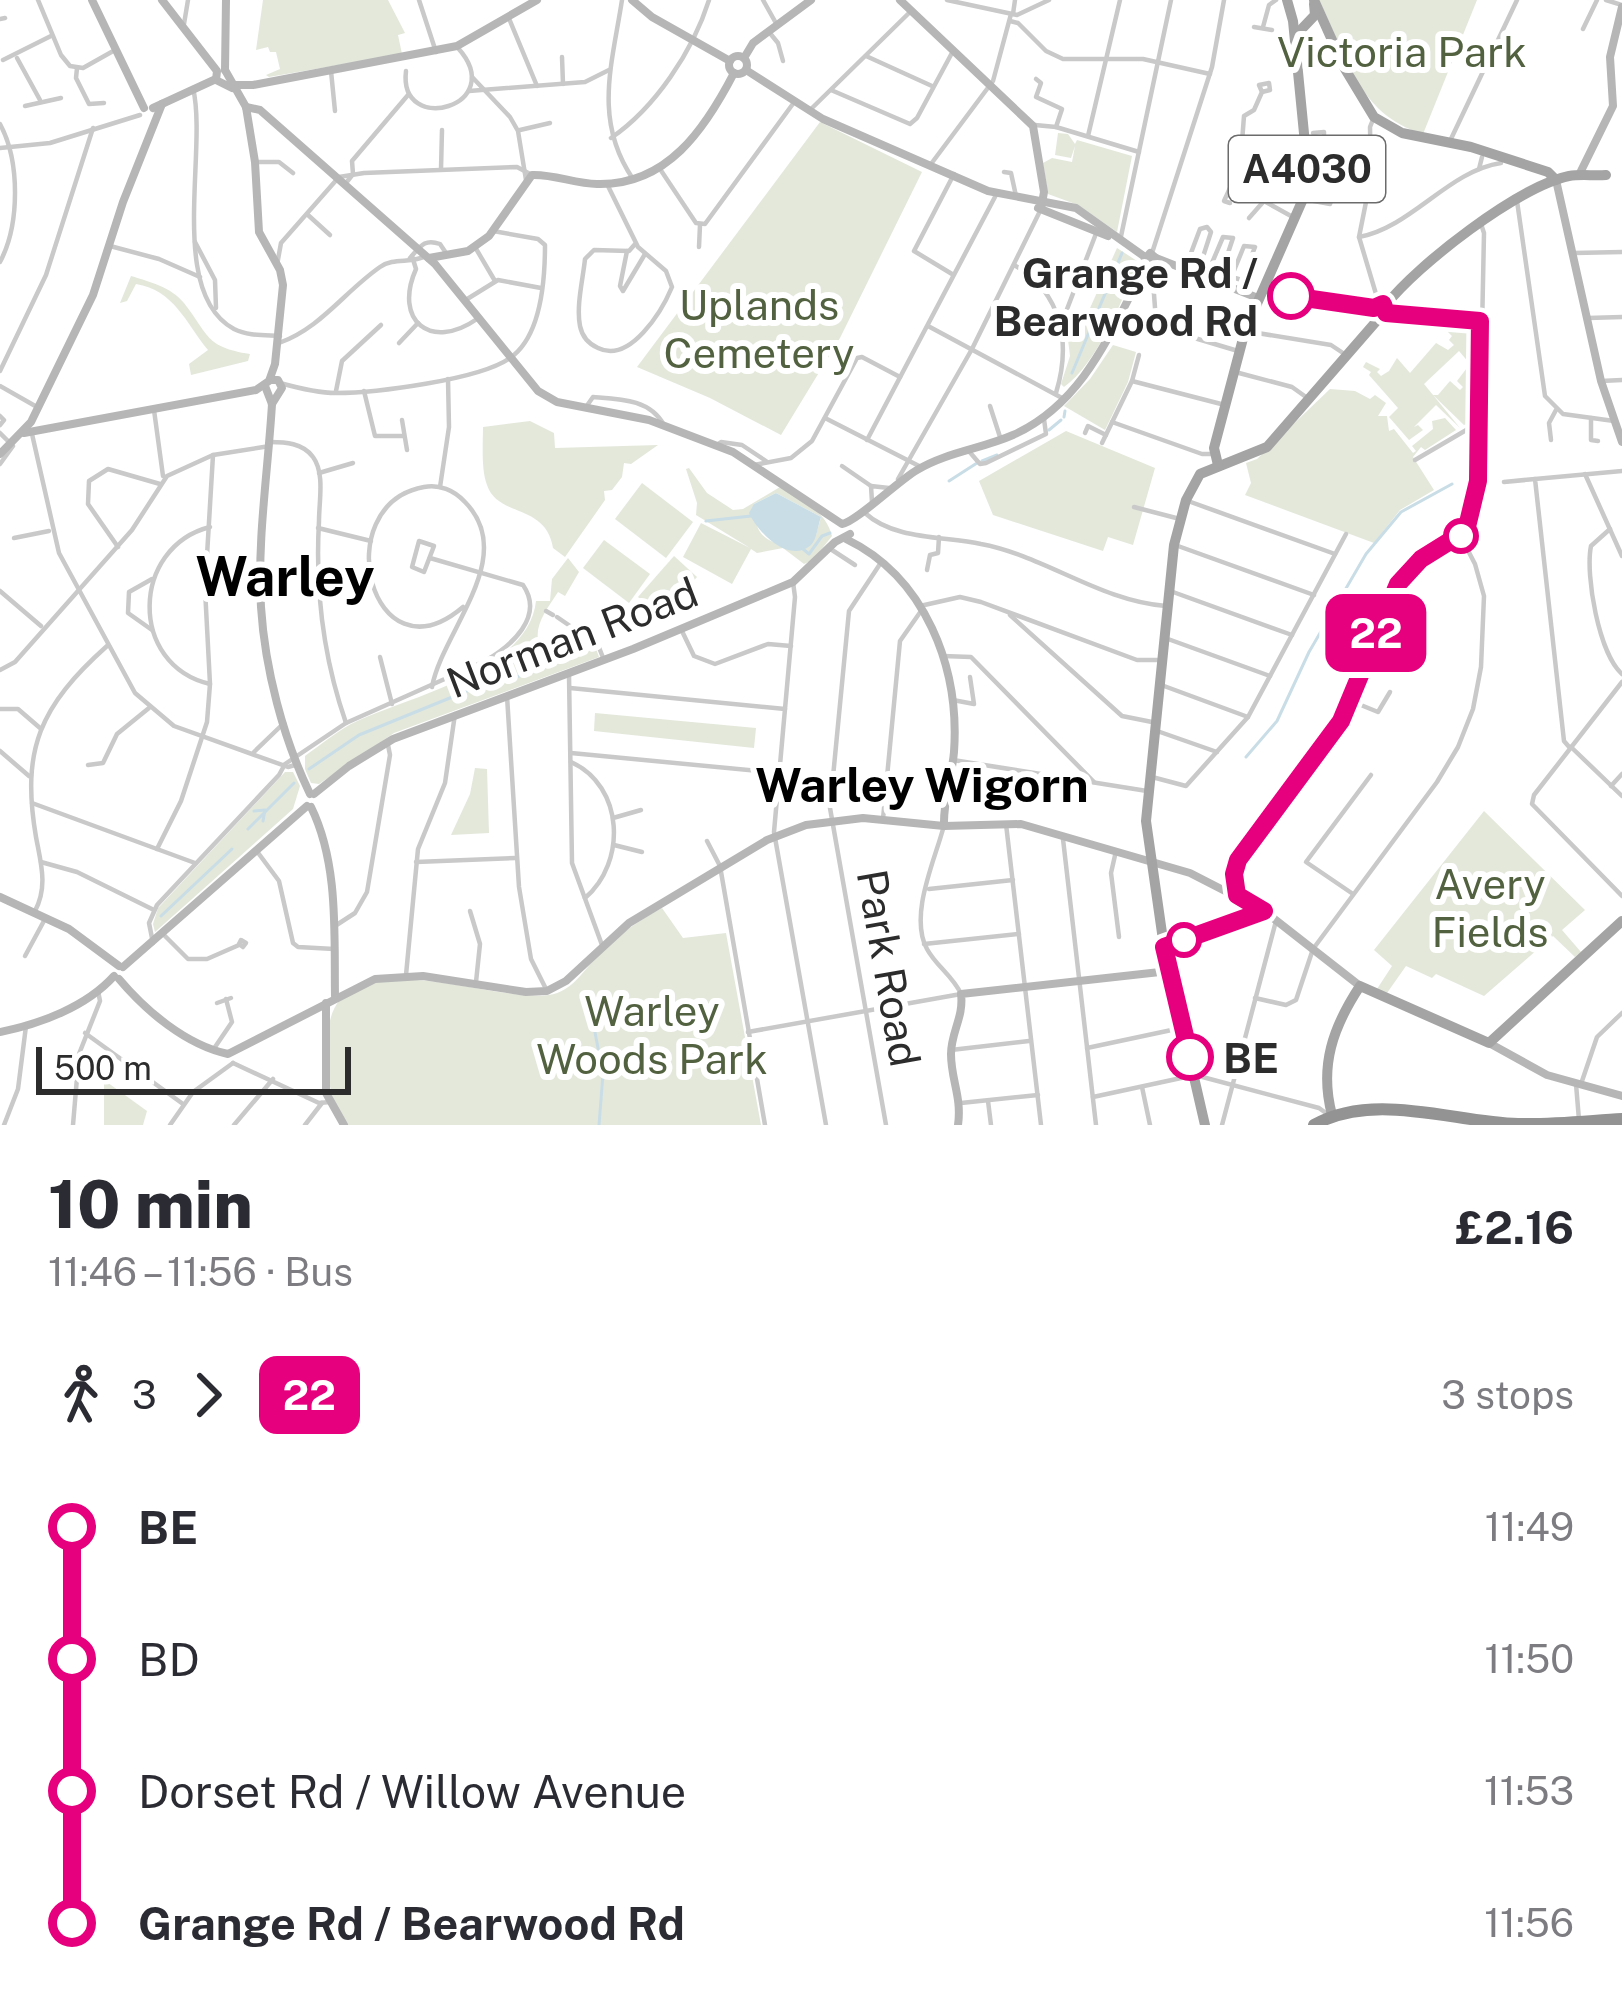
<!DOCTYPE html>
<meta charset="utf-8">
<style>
body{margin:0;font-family:"Public Sans",sans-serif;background:#f7f7f7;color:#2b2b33;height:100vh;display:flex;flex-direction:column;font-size:45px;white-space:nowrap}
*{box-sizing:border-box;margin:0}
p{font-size:39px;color:#7c7c81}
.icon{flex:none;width:66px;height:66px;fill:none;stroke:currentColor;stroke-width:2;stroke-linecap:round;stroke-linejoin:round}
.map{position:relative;height:1125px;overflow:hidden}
.sheet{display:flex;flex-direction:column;background:#fff;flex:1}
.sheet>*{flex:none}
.badge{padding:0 24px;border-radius:18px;font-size:42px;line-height:78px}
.scale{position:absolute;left:36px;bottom:30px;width:315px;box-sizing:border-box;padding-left:12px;border:6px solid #2c2c2c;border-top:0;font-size:33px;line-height:42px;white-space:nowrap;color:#2c2c2c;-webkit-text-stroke:9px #fff;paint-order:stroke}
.map>.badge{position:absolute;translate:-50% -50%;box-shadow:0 0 0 6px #fff}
.legs{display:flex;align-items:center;gap:18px;height:132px;padding:0 48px;font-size:39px}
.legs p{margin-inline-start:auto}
.overview{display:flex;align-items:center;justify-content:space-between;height:204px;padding:0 48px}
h1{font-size:66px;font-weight:800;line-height:90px}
ul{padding:0 48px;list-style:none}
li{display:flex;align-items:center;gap:42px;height:132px;font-size:45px}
li i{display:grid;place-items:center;width:18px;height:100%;margin:0 15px;background:currentColor}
li i::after{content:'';width:30px;height:30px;margin:-15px;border:9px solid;border-radius:50%;background:#fff}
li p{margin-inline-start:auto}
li:first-child i{background:linear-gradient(#0000 50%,currentColor 0)}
li:last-child i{background:linear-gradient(currentColor 50%,#0000 0)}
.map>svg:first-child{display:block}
</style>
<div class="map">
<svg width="1622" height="1125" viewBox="0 0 1622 1125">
<rect width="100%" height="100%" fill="#fff"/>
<g fill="#e3e8db" fill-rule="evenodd">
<path d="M263,0H388L405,33L398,35L402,54L269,77L266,75L280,69L276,52H270L268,47L256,50Z"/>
<path d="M1319,0H1477L1423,134C1358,114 1347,57 1319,0Z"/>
<path d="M820,122L922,172L840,338L781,435L710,398L637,367Z"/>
<path d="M1058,133L1068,134L1075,144L1077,140L1132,156L1117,232L1078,205L1048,194L1043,163L1052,158L1072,162L1075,146L1071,158L1055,155Z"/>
<path d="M1117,248L1137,261C1125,297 1096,365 1064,387L1061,384L1070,356L1068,340L1077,337Z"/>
<path d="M131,276C150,282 171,287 184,303C209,335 205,347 250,354L248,361L191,375L189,364L208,350C186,323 174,290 136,284L127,301L120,303Z"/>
<path d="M1461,321L1470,322L1478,331L1476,420L1464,425L1433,395H1438L1450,381L1460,390L1463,387L1457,381L1470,364L1459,351L1424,384L1460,428L1436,405L1414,427L1418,425L1423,430L1409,440L1389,417L1398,408L1369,375L1371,372L1363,367L1366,362L1380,369L1377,372L1381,376L1389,371L1397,358L1410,373L1436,343L1448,350L1454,345L1449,340L1452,336L1445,329Z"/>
<path d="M1113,345L1136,352L1128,382L1105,430L1064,406L1090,379Z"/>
<path d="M1330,389L1355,391L1370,399L1375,395L1386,403L1378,416H1387L1389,431L1394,429L1413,453L1416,451L1412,446L1433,429L1432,421L1445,418L1456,430L1425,450L1421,447L1413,457L1434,490L1400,510L1374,543L1245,495L1251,483L1246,463L1257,459Z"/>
<path d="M530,421L554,433L555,448L658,445L631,464L624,463L622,477L612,490L604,491L605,500L565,557L553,548C546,503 498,518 487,485C481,469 483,444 483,427Z"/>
<path d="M1066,431L1155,468L1133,545L1108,537L1103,551L993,515L979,481Z"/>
<path d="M689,468L707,493L733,510L743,509L780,487C801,499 826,511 832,536L813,560L804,564L783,548L757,553L751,549L732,584L683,557L701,523L750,548L696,515L697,503L686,469ZM776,493L821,517L816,535L794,550C764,539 755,538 754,504Z"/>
<path d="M642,483L693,522L666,558L615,519Z"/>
<path d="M604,540L650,574L629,603L583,568Z"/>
<path d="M674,556L697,577L661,618L638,597Z"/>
<path d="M568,558L579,572L565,596L558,592C543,615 527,634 547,659C566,650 572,634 594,643L599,657L394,733L319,784L311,783L305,769V756C320,745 335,733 351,724C405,697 528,673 536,601H550L552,579Z"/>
<path d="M595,713L756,728L754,748L594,731Z"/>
<path d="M475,768L487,769L489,833L451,835L470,794Z"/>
<path d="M285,772H293L300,786L293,809L155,932L153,924L158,908Z"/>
<path d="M1484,811L1585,910L1562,930L1581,952L1575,957L1553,936L1484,996L1436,974L1432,978L1406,966L1387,993L1377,989L1392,966L1374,950Z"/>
<path d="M662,908L683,938L726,933L761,1125H346C326,1096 328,1071 328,1037C331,929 500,1008 554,994C576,988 587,965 602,951C620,933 640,920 662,908Z"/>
<path d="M104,1080L147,1111L143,1125H104Z"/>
</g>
<path fill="#c9dde6" d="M776,493L821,517C818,525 817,539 811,545C788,565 757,531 749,513L754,504Z"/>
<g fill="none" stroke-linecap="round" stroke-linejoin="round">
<g stroke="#c9dde6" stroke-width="3">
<path d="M1072,373L1122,253"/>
<path d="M1064,417L1065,411"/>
<path d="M1049,430L1061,420"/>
<path d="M982,461L997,455"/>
<path d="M949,481L977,463"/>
<path d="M706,521L751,516"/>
<path d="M803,549L809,554L822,536L830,533"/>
<path d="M511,680L566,652"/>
<path d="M1246,757L1277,721L1309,652L1366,554L1401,512L1452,484"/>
<path d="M309,769L359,735L467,691"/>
<path d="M254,811L265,810L263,821"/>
<path d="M248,829L294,783"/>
<path d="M161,916L232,849"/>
<path d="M588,996L603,1074L599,1125"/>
</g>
<g stroke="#c9c9c9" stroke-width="4.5">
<path d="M38,0L61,55L70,66L83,68L115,50"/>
<path d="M419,0L436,52"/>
<path d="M622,0C612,65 593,120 633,179"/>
<path d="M763,0L777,25"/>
<path d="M947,0L1017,15L1049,0"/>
<path d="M1606,0L1622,5"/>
<path d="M1013,14L1015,0"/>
<path d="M508,16L537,86"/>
<path d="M0,19L5,18"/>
<path d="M1010,21L1018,23L1046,51L1063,59H1143L1210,74"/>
<path d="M184,24L188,0"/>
<path d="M1254,27L1272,30"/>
<path d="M1263,27L1269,5L1276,0"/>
<path d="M1583,29L1597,0"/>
<path d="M769,32L778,43L783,61"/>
<path d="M866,56L932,86"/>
<path d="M562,57L563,84"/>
<path d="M17,58L40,100"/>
<path d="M3,60L51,36"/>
<path d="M77,68L76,78L89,104L104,103"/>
<path d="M331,71L335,111"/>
<path d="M406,71C398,137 510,106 458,48"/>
<path d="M473,78L510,117L518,131L526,180"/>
<path d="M1036,79L1041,83L1036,97L1062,109L1056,127"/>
<path d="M193,88C208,150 167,293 234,329C248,336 264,335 280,336"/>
<path d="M831,90L910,124L917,118L953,51"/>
<path d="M469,91L585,82L609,70"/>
<path d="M1262,92L1270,90L1269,83L1259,85L1262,92L1254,110L1244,116L1242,142L1264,201L1291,216"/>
<path d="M25,106L61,98"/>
<path d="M810,110L909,13"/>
<path d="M1374,117L1370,127L1371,177L1359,237L1379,304"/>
<path d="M0,124C20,161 20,224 0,262"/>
<path d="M1035,125L1056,127L1139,152"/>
<path d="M520,130L550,123"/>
<path d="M1313,133L1324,132V138"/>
<path d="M1088,136L1120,0"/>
<path d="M611,138C655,108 693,51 709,0"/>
<path d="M1450,141L1517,0"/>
<path d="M0,148L50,143L140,115"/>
<path d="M1249,158L1274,152"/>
<path d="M255,162H279L293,173"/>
<path d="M931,164L993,81L1011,14"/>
<path d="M441,169L442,130"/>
<path d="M660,169L696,223L705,224L795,101"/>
<path d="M1479,169L1482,157"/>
<path d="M1004,172L1011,173L1016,196"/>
<path d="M346,183L353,174L352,161L408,95"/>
<path d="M607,184L638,247L666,271L672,287C662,311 630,364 598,348C589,344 582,336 580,326C576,306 583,279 585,259L594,250L629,251L636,243"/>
<path d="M1303,199L1330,204L1335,190"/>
<path d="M1517,201L1545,396L1563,414L1614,421"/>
<path d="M1230,203L1224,201L1230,188L1255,181"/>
<path d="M308,215L330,235"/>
<path d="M1249,218L1264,201"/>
<path d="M1359,237C1412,227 1448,171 1501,163"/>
<path d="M1120,241L1171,0"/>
<path d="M195,242L215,280L216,308"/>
<path d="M110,246L159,259L200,277"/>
<path d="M475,247L495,281"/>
<path d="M699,247L700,225"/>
<path d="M627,251L620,286L623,291L645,254"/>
<path d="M1152,253L1212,67L1224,0"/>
<path d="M1574,253L1622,252"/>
<path d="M412,256L416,269C393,321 431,351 477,319"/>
<path d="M410,258C420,247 424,238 440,244L446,253"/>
<path d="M277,265L281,243L339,177L364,173L517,167L532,175"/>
<path d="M1014,265C1063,293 1071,344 1056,393"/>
<path d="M1179,266L1182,259L1200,266L1211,232L1207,227L1200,229L1188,261"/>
<path d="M1200,266L1221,274L1233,238L1223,237L1209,270"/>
<path d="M1142,272L1153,281L1156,321L1161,328L1238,351"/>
<path d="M952,274L914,251L954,174"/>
<path d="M1221,274L1242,280L1255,247L1244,246L1231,278"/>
<path d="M1267,292L1374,308"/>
<path d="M464,301L498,280L541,288"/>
<path d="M1386,312L1480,321"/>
<path d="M1588,318L1622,317"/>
<path d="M928,326L1062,398"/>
<path d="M1029,330L1064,317L1097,231"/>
<path d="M1245,331L1331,345L1343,353"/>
<path d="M279,343C321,328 344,292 380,267C394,257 411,264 426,256"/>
<path d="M399,343L418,323"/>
<path d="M0,371L46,275L93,128"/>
<path d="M1239,373L1292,387L1306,397"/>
<path d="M1132,381L1225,405"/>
<path d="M1601,381L1622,380"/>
<path d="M280,383C298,388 317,393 336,393C374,393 479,380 510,358C542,336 545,279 545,245L538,239L493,231"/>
<path d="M0,386L37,407"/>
<path d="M336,391L342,361L381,325"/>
<path d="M364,391L375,436H403"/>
<path d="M990,406L1001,440"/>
<path d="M586,407L593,397C620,399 650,399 664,425"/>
<path d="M154,410L163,476"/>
<path d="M0,416L4,420L0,425"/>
<path d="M825,418L921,467"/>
<path d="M1591,418V440L1598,441"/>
<path d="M402,420L407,450"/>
<path d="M1112,422L1202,454H1214"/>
<path d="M0,433L13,446L0,464"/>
<path d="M1085,433L1088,426L1106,435"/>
<path d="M32,434L59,553L135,693L174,726L288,767L295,765"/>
<path d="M867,440L996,195"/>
<path d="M1551,440L1549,423L1556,410"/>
<path d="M270,442C285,442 303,443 313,457C325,473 319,501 319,521C315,591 323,657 346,723"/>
<path d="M1102,443L1132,381L1139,355"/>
<path d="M715,446L721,442L742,445L766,461"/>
<path d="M967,449L980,464L986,463L1046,434L1044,419"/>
<path d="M1415,460L1480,422"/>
<path d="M754,465L791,458L812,441L857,358L862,357L900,377"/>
<path d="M842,466L871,486"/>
<path d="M319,473L353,463"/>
<path d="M1585,474L1622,556"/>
<path d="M898,479L972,349L1041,209"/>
<path d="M1504,482L1535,479"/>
<path d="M440,487L449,427L448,379"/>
<path d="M1188,501L1335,554"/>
<path d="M872,502L871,486L889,488"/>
<path d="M1134,507L1180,519"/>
<path d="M865,513C894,540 944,536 981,544C1045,556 1100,601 1166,606"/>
<path d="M318,528L371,541"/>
<path d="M1610,529L1591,546C1585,575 1599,654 1622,674"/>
<path d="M1461,537L1473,511L1479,477L1484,233L1481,224"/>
<path d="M14,538L49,531"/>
<path d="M419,541L434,546L424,572L412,567Z"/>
<path d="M1178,546L1314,595"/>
<path d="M118,547L88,504L89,481L108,469L160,484"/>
<path d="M829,548L855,565"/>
<path d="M880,564L849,611L830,808L886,1125"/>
<path d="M927,570L930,555L938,553L939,537"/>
<path d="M152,579L129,592L128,613L152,630"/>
<path d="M793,582L795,597L774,832L826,1125"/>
<path d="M0,591L41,626"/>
<path d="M1173,592L1292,635"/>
<path d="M920,606L960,597L981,602L1137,660H1159"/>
<path d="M546,611L553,615"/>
<path d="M1010,615L1122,716L1157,723"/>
<path d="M557,617L573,628L576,635"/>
<path d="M681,629L694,656L715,664L768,644L791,646"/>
<path d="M1168,639L1270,676"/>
<path d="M560,650C568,635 581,632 596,640L604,660"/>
<path d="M943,656L971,657L1094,782"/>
<path d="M380,657L392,704"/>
<path d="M0,670L15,662L132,530L167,476L213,455L270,446"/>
<path d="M569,675L572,863L602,945"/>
<path d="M1622,682L1534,795L1532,804L1622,896"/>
<path d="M210,684C128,665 131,547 210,527"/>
<path d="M1164,686L1248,717"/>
<path d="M432,687C442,631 519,557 465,502C454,490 439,484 424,487C326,505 371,685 463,607"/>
<path d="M570,688L785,709"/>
<path d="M507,696L519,887L531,959L547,991"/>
<path d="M953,700L974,704L970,677"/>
<path d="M1351,701L1378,712L1390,692"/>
<path d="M0,709H18L40,728"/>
<path d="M1160,732L1217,752"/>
<path d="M1571,747L1622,796"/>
<path d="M1570,748L1564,741L1535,479L1622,471"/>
<path d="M0,751L29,776"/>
<path d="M254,752L284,723"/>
<path d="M571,753L779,773"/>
<path d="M953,760L1147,791"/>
<path d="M571,762C624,786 627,862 585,898"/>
<path d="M88,765L103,763L117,734L149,708"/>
<path d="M1152,777L1186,786L1248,717L1346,534"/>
<path d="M1611,786L1622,774"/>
<path d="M32,803L195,863"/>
<path d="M613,818L641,810"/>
<path d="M883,819L900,641L921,611"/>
<path d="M1006,824L1041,1125"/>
<path d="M1063,839L1096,1125"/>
<path d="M707,841L720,866L765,1125"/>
<path d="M614,845L642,852"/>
<path d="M157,849L181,801L207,722L210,684L205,589L213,455"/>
<path d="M256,850L279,881L293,943L298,947L334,949"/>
<path d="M1116,851L1111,873L1119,937"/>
<path d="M41,862L77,872L154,910"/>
<path d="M416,862L516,858"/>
<path d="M929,889L1013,880"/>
<path d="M1227,889L1245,849L1341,721L1398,585L1421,559L1461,537"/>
<path d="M1353,894L1306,862L1371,775"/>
<path d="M35,911C48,886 41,864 36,837C21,749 40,706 107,646"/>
<path d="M470,911L480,944L476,982"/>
<path d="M335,926L355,913L367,892L390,755L388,745"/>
<path d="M163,934L188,959H207L239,945"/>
<path d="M241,940L246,943L243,947L239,944Z"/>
<path d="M153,943L149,923L157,905L279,775L285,764L346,723L485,661C511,646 545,617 523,585L430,558"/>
<path d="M924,944L1019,934"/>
<path d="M1168,945L1264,911"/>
<path d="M25,956L45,919"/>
<path d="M406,975L418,849L445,783L455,714"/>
<path d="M1255,998L1286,1005L1296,1000L1313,949L1437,782L1458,747L1473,709L1481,667L1484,596L1475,564L1461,537"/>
<path d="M217,1003L231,998"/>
<path d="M748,1032L961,994C953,976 936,966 927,949C909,916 934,862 943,829"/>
<path d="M85,1033L183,1104"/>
<path d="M1087,1048L1181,1028"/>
<path d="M213,1050L232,1022L226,999"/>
<path d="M951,1050L1029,1041"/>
<path d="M233,1063L319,1103L330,1102"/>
<path d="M1576,1084L1579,1120"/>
<path d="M1581,1084L1597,1037L1622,1013"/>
<path d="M1142,1087L1150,1125"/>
<path d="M1093,1097L1195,1075L1319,1108L1330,1116"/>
<path d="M988,1101L991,1125"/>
<path d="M961,1103L1038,1095"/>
<path d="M4,1125L18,1089L26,1026"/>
<path d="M73,1125L79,1054L100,1001L98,991"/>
<path d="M170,1125L193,1092L233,1063"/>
<path d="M234,1125L273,1079"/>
<path d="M305,1125L322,1103"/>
<path d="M1222,1125L1276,921"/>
</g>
<g stroke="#b6b6b6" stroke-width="8">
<path d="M92,0L144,108"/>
<path d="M162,0L217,71L216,80L232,88"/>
<path d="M632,0L652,17L730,61"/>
<path d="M900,0L1033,126L1044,192L1041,209"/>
<circle cx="738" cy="65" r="9"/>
<path d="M744,58L753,43L811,0"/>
<path d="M225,70L226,0"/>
<path d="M746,70L823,119L988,191L1076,208L1145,257"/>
<path d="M235,85H253L457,46L537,0"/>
<path d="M246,107L260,110L435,264L538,391L557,402L649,420L733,452L842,524C856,522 898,481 917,470C947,452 981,449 1013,435C1086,402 1112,328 1147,263"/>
<path d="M153,108L216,79"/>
<path d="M1579,175L1613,106L1610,57L1622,7"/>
<path d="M1556,180L1601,381L1622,442"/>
<path d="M1038,208L1108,236"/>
<path d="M1150,253L1156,258L1151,264L1145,259Z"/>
<path d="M429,258L468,251L489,236L532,175C554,174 575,184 597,184C667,186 705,129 734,73"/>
<path d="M1156,258L1258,298"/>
<path d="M270,380H278L282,388L272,404"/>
<path d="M265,386L272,404C268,471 257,540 261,607C265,669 283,738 310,794"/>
<path d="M24,433L256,390L269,381L275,364L283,285L280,270L259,232L255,162L246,107L225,70"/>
<path d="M0,454L31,422L93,295L123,202L162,104"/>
<path d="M846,539C925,577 960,667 954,752C952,776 943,801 944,826"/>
<path d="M314,794L349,766L393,739L633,649L793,582L835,542L850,534"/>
<path d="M311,807C339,864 334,935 335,996"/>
<path d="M0,897L69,929L119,966"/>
<path d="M123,967L307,806"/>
<path d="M119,979C146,1011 186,1045 228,1054L375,979L423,976L526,992L547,991L566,981L629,923L767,840L806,825L863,818L944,826L1021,824L1190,873L1264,911L1360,986"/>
<path d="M326,1003V1093L344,1125"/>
<path d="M0,1032C40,1024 86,1007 114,976"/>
<path d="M1489,1043L1547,1075L1622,1096"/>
<path d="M958,1125C962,1097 951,1080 951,1054C951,1032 964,1017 961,994L1169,971"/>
</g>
<g stroke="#a4a4a4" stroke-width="10">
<path d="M1314,0L1345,69L1374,117L1402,133L1471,147L1548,172L1556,180"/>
<path d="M1295,36L1315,15L1314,4"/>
<path d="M1386,305C1417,265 1519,186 1569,176C1581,174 1594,176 1606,175"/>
<path d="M1218,465L1214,448L1245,331L1303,199L1307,164L1293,21L1287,0"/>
<path d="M1332,1115C1319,1066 1333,1027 1360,986L1489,1043L1622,921"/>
<path d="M1205,1125L1164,947L1146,821L1174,545L1186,500L1200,474L1267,447L1387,309L1381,303L1376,309"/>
</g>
<path stroke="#939393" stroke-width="12" d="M1314,1125C1374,1091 1453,1122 1518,1124C1553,1125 1588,1121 1622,1119"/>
</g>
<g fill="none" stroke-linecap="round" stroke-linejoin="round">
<g stroke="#fff" stroke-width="27">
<path id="line-1" d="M1190,1057L1164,947L1264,911L1237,895L1234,874L1238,860L1341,721L1398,584L1421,559L1466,531L1478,481L1480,321L1386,313L1383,304L1374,308L1291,296"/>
</g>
<use href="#line-1" stroke="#e6007e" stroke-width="18"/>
</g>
<g fill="#fff" stroke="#e6007e" stroke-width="6">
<circle cx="1291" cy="296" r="21"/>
<circle cx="1461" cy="536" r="15"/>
<circle cx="1184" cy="940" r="15"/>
<circle cx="1190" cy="1057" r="21"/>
</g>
<g text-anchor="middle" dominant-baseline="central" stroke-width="12" stroke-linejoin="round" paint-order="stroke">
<rect fill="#fff" stroke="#6b6b6b" stroke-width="3" x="1229" y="136" width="156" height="66" rx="9"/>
<g font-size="39" font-weight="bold" fill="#2c2c2c">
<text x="1307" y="169">A4030</text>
</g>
<g font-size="42" fill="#52613f" stroke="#fff">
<text x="1402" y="51">Victoria Park</text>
<text x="759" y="304">Uplands<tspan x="759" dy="48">Cemetery</tspan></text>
<text x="1490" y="883">Avery<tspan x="1490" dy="48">Fields</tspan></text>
<text x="652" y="1010">Warley<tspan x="652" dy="48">Woods Park</tspan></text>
</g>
<g font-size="42" font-weight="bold" fill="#2c2c2c" stroke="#fff" text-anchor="end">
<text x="1258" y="272">Grange Rd /<tspan x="1258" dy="48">Bearwood Rd</tspan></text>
<text x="1223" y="1057" text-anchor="start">BE</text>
</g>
<g font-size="42" fill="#2c2c2c" stroke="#fff">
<text transform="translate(572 637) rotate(-21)">Norman Road</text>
<text transform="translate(889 968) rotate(80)">Park Road</text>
</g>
<g font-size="48" font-weight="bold" fill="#000" stroke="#fff">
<text x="922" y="784">Warley Wigorn</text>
</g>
<g font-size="54" font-weight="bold" fill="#000" stroke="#fff">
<text x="285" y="576">Warley</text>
</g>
</g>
</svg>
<div class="scale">500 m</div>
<b class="badge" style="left:1376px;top:633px;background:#e6007e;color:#fff">22</b>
</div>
<section class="sheet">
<div class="overview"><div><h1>10 min</h1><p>11:46 – 11:56 · Bus</p></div><b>£2.16</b></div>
<div class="legs"><svg class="icon" aria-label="walk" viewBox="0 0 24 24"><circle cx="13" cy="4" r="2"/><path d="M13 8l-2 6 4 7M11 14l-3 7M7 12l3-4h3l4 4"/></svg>3<svg class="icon" aria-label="forward" viewBox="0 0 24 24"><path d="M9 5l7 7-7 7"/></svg><b class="badge" style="background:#e6007e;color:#fff">22</b><p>3 stops</p></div>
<ul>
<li><i style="color:#e6007e"></i><b>BE</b><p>11:49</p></li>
<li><i style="color:#e6007e"></i><span>BD</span><p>11:50</p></li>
<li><i style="color:#e6007e"></i><span>Dorset Rd / Willow Avenue</span><p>11:53</p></li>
<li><i style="color:#e6007e"></i><b>Grange Rd / Bearwood Rd</b><p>11:56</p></li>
</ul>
</section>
